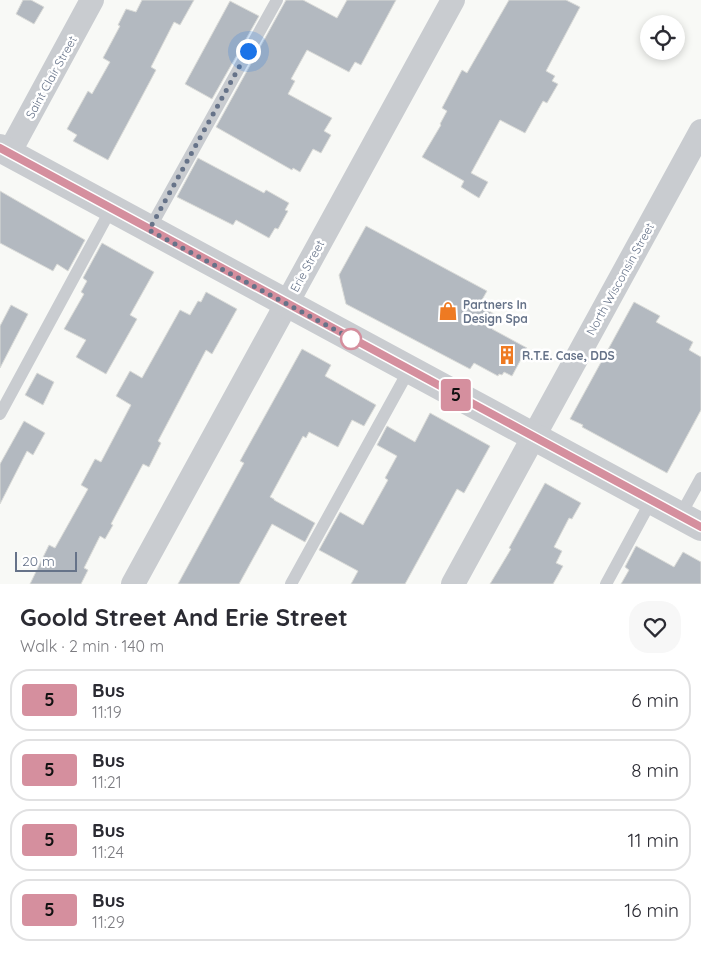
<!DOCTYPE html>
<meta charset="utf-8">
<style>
body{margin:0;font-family:Quicksand,sans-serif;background:#f7f7f7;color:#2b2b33;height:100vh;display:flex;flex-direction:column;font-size:19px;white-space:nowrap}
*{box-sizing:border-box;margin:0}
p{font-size:16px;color:#7c7c81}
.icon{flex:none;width:28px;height:28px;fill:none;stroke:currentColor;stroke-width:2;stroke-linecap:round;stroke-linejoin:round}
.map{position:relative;height:584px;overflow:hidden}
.details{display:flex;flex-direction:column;background:#fff;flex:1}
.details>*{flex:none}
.badge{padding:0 10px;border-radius:4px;font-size:18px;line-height:32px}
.tools{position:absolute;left:640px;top:15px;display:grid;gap:10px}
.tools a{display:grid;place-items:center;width:45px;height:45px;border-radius:50%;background:#fff;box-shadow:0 2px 8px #0003;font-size:25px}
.scale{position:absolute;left:15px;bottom:12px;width:62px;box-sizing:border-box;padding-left:5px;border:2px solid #667389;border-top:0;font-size:14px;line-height:18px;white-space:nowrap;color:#667389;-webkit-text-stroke:4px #fff;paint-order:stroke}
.you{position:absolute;width:25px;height:25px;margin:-12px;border:4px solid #fff;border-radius:50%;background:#1a73e8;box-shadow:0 0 0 8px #1a73e833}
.map>.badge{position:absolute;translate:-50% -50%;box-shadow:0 0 0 2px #fff}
.round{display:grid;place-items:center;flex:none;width:52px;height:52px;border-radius:20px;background:#f7f7f7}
.summary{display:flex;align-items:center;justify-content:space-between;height:85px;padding:0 20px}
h1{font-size:24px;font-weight:700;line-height:38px}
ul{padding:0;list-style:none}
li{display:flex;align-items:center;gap:15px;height:62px;margin:0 10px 8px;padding:0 10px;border:2px solid #e1e1e2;border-radius:20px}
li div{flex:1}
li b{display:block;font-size:19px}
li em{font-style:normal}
li .badge{min-width:55px;font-weight:700;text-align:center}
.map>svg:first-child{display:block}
</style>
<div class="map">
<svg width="701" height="584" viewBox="0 0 701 584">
<rect width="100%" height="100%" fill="#f8f9f6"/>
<g fill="#b3b9c0" stroke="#dadbd8">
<path d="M23,0H31L44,7L34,24L16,14Z"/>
<path d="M142,0H194L180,25L174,22L151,67L156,70L108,160L73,141L77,135L67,129L88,91L92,94L110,62L103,58L120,26L118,25L126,9L136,12Z"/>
<path d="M286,0H303L337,18L347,0H396L361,65L355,62L349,72L307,50L291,79L295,81L288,94L332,118L324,131L331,135L321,153L313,149L300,172L293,168L292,170L216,127Z"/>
<path d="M509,0H566L580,7L546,71L555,76L552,81L558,84L547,103L543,101L525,133L500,120L471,173L488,182L479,198L461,187L464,181L422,157L441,125L440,124L447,111L442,108L462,70L467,73Z"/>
<path d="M230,1L259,16L212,99L185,84Z"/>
<path d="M198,158L264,193L266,190L289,203L285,210L288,211L278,229L275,228L269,238L236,220L233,225L177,197Z"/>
<path d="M0,191L85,240L68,271L57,264L53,271L0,243Z"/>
<path d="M366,226L487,291L479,305L499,317L492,329L527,348L512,376L504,372L502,375L499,374L498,376L474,363L470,369L346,304L339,275Z"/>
<path d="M102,243L154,272L130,315L137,319L106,374L76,357L86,340L64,329L84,294L81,292L87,281L83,278Z"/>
<path d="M206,292L237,309L212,354L206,350L158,441L161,443L149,467L143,464L111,524L113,525L105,539L100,536L84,568L88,570L81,584H30L49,545L55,548L88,489L81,485L95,459L101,462L131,405L116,396L130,371L142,378L180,310L190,315L198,301L201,302Z"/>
<path d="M634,302L660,316L656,322L693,342L689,350L701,357V410L667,473L582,427L583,425L570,419Z"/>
<path d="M11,305L28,314L0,368V326Z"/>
<path d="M302,349L331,365L325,376L376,405L364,426L352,420L338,447L309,432L306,438L303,436L270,497L274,499V500L315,523L305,542L272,524L239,584H178L244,463L240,461Z"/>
<path d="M37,373L54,382L43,405L25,395Z"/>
<path d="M430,413L490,446L464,493L457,489L405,584H351L358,571L319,550L340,512L363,525L388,480L385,478L397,456L377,445L387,426L415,442Z"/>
<path d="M24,421L45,433L33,455L27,451L0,504V464Z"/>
<path d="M545,483L581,503L573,517L572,519L569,518L554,547L562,551L556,563L563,566L553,584H490L511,549L509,548Z"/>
<path d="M636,546L674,567L683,552L701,562V584H621L629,570L625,567Z"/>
</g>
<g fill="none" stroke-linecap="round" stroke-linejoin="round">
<g stroke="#c9ccd0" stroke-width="12">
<path d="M149,230L277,0"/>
<path d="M0,414L111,209"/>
<path d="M680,516L701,478"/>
<path d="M291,584L409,370"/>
<path d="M606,584L651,501"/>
</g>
<g stroke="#c9ccd0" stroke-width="24">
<path d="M9,153L92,0"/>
<path d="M133,584L453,0"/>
<path d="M453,584L701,131"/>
</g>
<path stroke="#c9ccd0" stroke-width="28" d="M0,148L701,527"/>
</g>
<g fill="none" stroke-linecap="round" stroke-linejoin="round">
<g stroke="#fff" stroke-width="11">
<path id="line" d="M0,148L701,527"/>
</g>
<use href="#line" stroke="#d58f9e" stroke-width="8"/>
<path stroke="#667389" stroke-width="5" stroke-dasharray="0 9" d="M248,51L149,230L358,342L351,339"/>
</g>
<defs>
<g id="shop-bare" transform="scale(1.5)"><path d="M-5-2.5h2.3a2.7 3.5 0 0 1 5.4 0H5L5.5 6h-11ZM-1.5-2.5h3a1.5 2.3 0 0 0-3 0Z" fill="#ee7a22" stroke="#fff" stroke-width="2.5" paint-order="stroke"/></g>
<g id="building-bare" transform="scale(1.5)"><path d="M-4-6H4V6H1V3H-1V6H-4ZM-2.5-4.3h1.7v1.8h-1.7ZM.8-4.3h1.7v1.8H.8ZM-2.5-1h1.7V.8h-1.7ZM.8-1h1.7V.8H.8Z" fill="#ee7a22" stroke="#fff" stroke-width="2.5" paint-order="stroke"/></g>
</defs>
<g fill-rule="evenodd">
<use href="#shop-bare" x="448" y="311"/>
<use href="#building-bare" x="507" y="355"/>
</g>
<circle fill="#fff" stroke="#d58f9e" stroke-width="2.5" cx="351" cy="339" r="10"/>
<g text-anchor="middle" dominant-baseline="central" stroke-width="5" stroke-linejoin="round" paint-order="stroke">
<g font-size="12" fill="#667389" stroke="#fff">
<text transform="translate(51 77) rotate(-61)">Saint Clair Street</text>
<text transform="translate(307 266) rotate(-61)">Erie Street</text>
<text transform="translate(620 279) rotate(-61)">North Wisconsin Street</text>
</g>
<g font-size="12" font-weight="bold" fill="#667389" stroke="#fff" text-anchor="start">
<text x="463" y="304">Partners In<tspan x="463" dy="14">Design Spa</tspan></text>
<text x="522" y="355">R.T.E. Case, DDS</text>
</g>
</g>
</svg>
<div class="tools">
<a><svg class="icon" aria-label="locate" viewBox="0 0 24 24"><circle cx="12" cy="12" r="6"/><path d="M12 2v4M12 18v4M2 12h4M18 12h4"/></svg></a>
</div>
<div class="scale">20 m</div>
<div class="you" style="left:248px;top:51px"></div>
<b class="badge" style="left:456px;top:395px;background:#d58f9e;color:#111">5</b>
</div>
<section class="details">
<div class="summary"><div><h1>Goold Street And Erie Street</h1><p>Walk · 2 min · 140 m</p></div><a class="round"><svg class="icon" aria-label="heart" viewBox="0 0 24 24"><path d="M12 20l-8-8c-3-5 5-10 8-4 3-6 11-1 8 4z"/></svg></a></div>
<ul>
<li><span class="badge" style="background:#d58f9e;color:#111">5</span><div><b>Bus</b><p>11:19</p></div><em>6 min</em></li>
<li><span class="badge" style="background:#d58f9e;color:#111">5</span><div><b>Bus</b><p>11:21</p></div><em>8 min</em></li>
<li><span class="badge" style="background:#d58f9e;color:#111">5</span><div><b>Bus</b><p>11:24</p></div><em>11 min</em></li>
<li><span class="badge" style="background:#d58f9e;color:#111">5</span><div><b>Bus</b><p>11:29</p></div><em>16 min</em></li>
</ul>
</section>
